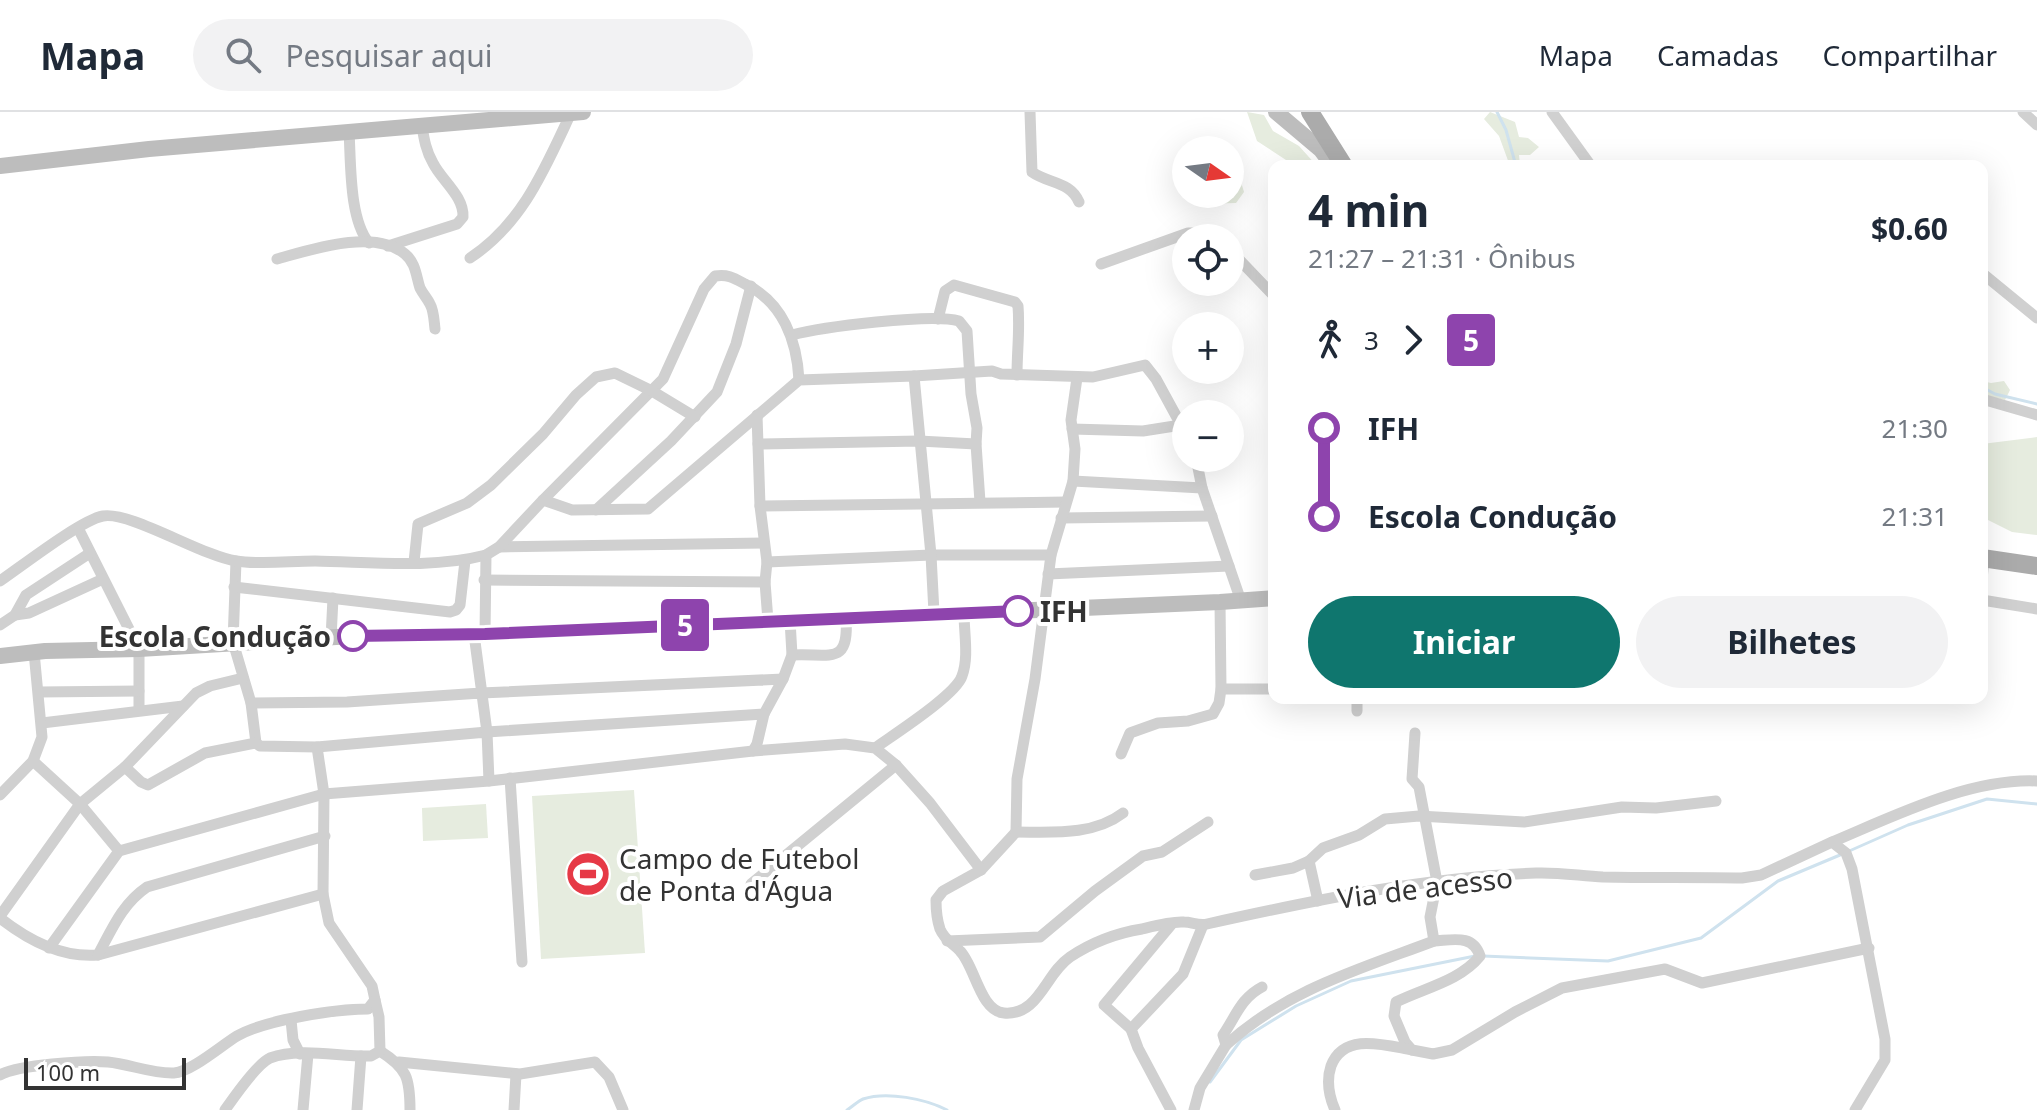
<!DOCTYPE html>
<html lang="pt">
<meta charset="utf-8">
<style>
body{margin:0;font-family:"Noto Sans",sans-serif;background:#f2f2f3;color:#1f2937;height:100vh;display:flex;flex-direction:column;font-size:30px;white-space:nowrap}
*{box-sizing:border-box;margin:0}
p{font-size:26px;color:#747a83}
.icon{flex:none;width:44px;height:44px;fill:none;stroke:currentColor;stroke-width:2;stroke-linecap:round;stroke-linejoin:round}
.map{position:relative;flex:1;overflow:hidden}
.drawer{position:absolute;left:1268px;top:48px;width:720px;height:544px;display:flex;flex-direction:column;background:#fff;border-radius:16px;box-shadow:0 8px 32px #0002}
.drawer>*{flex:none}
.badge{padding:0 16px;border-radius:6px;font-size:28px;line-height:52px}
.needle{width:52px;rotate:104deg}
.tools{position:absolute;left:1172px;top:24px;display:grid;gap:16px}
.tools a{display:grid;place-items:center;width:72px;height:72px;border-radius:50%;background:#fff;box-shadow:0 8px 32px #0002;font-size:40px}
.scale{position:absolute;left:24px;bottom:20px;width:162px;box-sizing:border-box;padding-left:8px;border:4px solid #333;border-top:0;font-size:22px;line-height:28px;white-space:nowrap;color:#333;-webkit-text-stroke:6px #fff;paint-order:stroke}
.map>.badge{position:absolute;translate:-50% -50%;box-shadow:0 0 0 4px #fff}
.legs{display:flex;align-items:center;gap:12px;height:88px;padding:0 40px;font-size:26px}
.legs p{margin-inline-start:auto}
.overview{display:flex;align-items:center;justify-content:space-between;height:136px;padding:0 40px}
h1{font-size:44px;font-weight:700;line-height:60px}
.action{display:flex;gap:16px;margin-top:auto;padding:16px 40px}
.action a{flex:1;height:92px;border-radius:48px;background:#0f766e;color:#fff;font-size:32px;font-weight:700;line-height:92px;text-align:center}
.action a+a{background:#f2f2f3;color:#1f2937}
ul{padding:0 40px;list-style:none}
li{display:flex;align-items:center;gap:28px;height:88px;font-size:30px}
li i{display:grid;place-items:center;width:12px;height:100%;margin:0 10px;background:currentColor}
li i::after{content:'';width:20px;height:20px;margin:-10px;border:6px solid;border-radius:50%;background:#fff}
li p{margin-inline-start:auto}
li:first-child i{background:linear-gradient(#0000 50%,currentColor 0)}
li:last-child i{background:linear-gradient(currentColor 50%,#0000 0)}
header{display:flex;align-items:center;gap:48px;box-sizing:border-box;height:112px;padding:0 40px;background:#fff;border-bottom:2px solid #e0e1e3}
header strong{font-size:38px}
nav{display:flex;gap:44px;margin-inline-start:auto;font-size:28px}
.search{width:560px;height:72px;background:#f2f2f3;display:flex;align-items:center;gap:20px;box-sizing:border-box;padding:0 28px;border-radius:44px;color:#747a83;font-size:30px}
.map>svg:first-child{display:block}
</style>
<header>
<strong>Mapa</strong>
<div class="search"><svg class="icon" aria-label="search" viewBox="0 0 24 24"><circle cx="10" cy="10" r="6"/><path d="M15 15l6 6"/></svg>Pesquisar aqui</div>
<nav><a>Mapa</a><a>Camadas</a><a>Compartilhar</a></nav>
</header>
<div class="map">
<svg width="2037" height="998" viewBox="0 0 2037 998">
<rect width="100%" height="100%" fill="#fff"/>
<g fill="#e6ecdf">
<path d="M1247,0L1264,3L1273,19L1299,34L1317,54H1287L1286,48L1257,29Z"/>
<path d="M1490,0L1515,10L1519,25L1528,26L1539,35L1530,43H1519L1520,53L1534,54H1510L1499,24L1484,7Z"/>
<path d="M1230,63L1241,70L1244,80L1236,91L1201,92L1200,82H1230Z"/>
<path d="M1982,269L1991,271L2004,269L2010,278L2005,288L1982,283Z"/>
<path d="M2037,325V423L2012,420L1982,405V332Z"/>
<path d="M634,678L645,841L541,847L532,684Z"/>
<path d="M486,692L488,726L423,729L422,696Z"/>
</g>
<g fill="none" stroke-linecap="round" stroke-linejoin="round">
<g stroke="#cfe2ee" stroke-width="3">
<path d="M1497,0L1506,18L1516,54"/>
<path d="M1982,275L1995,282L2037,292"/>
<path d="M1847,740L1908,713L1987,687L2037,692"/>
<path d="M1483,844L1608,849L1701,826L1778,769L1840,743"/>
<path d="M1210,970L1241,928L1296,894L1351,869L1475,844"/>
<path d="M847,998C852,995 858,989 863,987C887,979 926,987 947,998"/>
</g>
<g stroke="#d0d0d0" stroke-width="11">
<path d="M1030,0L1032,60C1049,72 1070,69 1079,90"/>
<path d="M1552,0L1591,54"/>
<path d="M2023,0L2037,13"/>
<path d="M349,20C351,51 349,107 369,131"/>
<path d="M388,134L457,112L463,105C464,84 442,69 433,51C426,39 424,27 422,14"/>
<path d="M1230,138L1274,184"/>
<path d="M470,146C523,111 545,56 571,1"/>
<path d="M277,147C310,138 374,116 405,142C416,151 416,164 420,176C423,182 427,186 430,192C434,199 434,209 435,217"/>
<path d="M1101,152L1188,121H1203L1214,126"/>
<path d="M1982,161L2037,206"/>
<path d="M938,207L945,179L954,173L1015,190L1018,194C1020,218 1017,239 1017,263"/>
<path d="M792,223C821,215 932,201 959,209L967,219L971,282L977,316L976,332L980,390"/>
<path d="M914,264L992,259L1001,262L1093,265L1145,253L1156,267L1186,322"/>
<path d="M1982,287L2037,303"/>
<path d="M757,303L760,394"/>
<path d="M1072,317L1143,319L1181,313"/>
<path d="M758,332L919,329L976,332"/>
<path d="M1196,346L1202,376L1241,489"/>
<path d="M1073,369L1202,376"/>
<path d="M543,388L663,267L704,177L715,164C728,162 734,166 745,172C783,190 797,229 799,268"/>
<path d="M596,398L671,329L717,280L736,232L751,174"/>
<path d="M1061,406L1212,404"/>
<path d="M78,416L139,537V598"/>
<path d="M499,435L764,431"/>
<path d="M236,449L233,530L251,591L256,631L260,634L317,635L487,620L489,669"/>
<path d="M414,450L418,412L467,391L491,373L543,322L576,283L596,265L615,261L652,279L695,305"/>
<path d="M767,450L931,443H1051"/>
<path d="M1048,462L1229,454"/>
<path d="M484,468L765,470"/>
<path d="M1982,468L1984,446"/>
<path d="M0,469C22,454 81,408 103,404C130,399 202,444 236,449C261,453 290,449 315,449C371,450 432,457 486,443"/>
<path d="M234,475L450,500L456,498L460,493L465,449"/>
<path d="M1982,488L2037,497"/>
<path d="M15,503L29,501L103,467"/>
<path d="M768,509L765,470L767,450L760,394L1066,390"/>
<path d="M0,513L15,503L26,483L90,441"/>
<path d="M485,522L486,443L499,435L543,388L572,398L648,397L799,268L914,264L931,443L934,501"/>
<path d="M331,526L333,486"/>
<path d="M792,543C831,541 849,554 846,506"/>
<path d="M783,567L792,543L790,508"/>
<path d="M1221,577H1274"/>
<path d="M39,580L139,579"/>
<path d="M251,591L347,590L481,581L783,567L764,602L487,620L474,522"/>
<path d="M1357,599V586"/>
<path d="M42,611L183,594"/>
<path d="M1415,621L1412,667L1419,675L1437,770L1430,805L1434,829C1453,828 1473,822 1480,844C1460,869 1424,876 1396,890L1394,904L1405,930L1412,938L1433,942L1452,938L1515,900L1562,876L1665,857L1702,871L1869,836"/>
<path d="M875,636C893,623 956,583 962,564C969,546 964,521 964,501"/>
<path d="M753,639L757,632L764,602"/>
<path d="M1121,642L1130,621L1158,611L1188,609L1213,602L1219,591L1221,577L1220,490"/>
<path d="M33,649L80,692L119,739"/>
<path d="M125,655L141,670L148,673L205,641L256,631"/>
<path d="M510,666L522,850"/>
<path d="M0,683L33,649L42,625L34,540"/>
<path d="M1016,720L981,758L943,779L936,788C936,798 937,808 940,817C945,829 953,831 960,839C975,854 980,899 1004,901C1039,904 1045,862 1070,845C1091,831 1117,821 1142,817C1154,814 1172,809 1184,810C1192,810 1199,814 1207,812C1315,788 1425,765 1536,761C1558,760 1581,764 1603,765C1649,766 1696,765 1742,766L1761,763L1832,730L1846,741L1852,757L1885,927V948L1855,998"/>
<path d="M1016,720L1017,667L1035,567L1051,443L1073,369L1075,337L1071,308L1077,266"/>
<path d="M1016,720C1051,720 1093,724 1123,701"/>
<path d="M1832,730C1894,704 1970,666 2037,669"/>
<path d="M1309,749L1318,789"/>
<path d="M1255,763L1293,756L1309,749L1323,736L1359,723L1385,707L1419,704L1524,710L1622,695L1656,696L1716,689"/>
<path d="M751,772L896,653"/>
<path d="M0,804L80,692L125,655L196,581L210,574L243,566"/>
<path d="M0,806C28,828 62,846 98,843L323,782"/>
<path d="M947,829L1040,825L1095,779L1143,744L1162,740L1208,710"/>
<path d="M49,836L119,739L324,682L489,669L753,639L845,632L875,636L896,653L930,691L981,758"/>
<path d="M98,843C112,817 122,792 147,775L325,724"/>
<path d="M291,908L293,928L300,942"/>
<path d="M1131,917L1104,893L1171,813"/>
<path d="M1226,933C1286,878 1360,857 1434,829"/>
<path d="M380,939C407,956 410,966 410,998"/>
<path d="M399,950L520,962L595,950L609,965L623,998"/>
<path d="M0,963C17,953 86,948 108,950C129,952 153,962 174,961C191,960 222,933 237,924C265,908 335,897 368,897L375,888L372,874L329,811L323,782L324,682L317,635"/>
<path d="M225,998C234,985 257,952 270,946C301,935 339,945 371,944L380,939L379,905L375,888"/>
<path d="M303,998L308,942"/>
<path d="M357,998L361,944"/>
<path d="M514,998L516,962"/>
<path d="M1171,998L1138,936L1131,917L1183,862L1203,813"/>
<path d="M1194,998L1200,976L1226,933L1223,923C1236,904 1241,886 1262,875"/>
<path d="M1335,998C1329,984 1326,969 1331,954C1344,920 1384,933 1412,938"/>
</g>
<g stroke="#bdbdbd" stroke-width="16">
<path d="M1276,0L1321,38L1333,54"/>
<path d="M0,54L149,37L583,0"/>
<path d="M0,544L45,539L139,537L353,524L485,522L1220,490L1274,486"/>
</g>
<g stroke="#ababab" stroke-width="18">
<path d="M1310,0L1344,54"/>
<path d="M1982,446L2037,454"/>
</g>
</g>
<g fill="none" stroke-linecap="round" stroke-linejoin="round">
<g stroke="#fff" stroke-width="18">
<path id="line-1" d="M353,524L485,522L1018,499"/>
</g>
<use href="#line-1" stroke="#8e44ad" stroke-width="12"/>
</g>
<defs>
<g id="stadium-disc" transform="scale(2.3)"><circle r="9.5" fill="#e63946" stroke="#fff"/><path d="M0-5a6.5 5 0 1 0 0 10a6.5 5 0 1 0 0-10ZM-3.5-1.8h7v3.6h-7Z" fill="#fff"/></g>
</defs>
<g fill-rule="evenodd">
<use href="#stadium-disc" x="588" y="762"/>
</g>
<g fill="#fff" stroke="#8e44ad" stroke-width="4">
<circle cx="1018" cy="499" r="14"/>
<circle cx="353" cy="524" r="14"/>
</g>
<g text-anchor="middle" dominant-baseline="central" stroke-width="8" stroke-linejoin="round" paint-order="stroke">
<g font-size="28" font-weight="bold" fill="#333" stroke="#fff" text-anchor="start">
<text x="1040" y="499">IFH</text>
<text x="331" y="524" text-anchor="end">Escola Condução</text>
</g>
<g font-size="28" fill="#333" stroke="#fff" text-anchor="start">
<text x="619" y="746">Campo de Futebol<tspan x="619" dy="32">de Ponta d'Água</tspan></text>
</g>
<g font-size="28" fill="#333" stroke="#fff">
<text transform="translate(1425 775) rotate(-7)">Via de acesso</text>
</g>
</g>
</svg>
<div class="tools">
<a><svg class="needle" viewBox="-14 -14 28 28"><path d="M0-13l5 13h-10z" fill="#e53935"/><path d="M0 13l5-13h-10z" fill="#747a83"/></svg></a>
<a><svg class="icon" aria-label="locate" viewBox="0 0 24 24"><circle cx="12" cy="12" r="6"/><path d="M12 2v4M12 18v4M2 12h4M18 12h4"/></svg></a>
<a>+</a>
<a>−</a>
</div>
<div class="scale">100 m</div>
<b class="badge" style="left:685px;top:513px;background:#8e44ad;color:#fff">5</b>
<section class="drawer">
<div class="overview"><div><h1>4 min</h1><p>21:27 – 21:31 · Ônibus</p></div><b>$0.60</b></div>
<div class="legs"><svg class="icon" aria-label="walk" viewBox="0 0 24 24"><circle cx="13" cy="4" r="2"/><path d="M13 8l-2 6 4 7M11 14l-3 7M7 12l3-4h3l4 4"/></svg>3<svg class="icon" aria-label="forward" viewBox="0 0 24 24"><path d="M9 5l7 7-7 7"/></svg><b class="badge" style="background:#8e44ad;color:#fff">5</b></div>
<ul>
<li><i style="color:#8e44ad"></i><b>IFH</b><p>21:30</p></li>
<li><i style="color:#8e44ad"></i><b>Escola Condução</b><p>21:31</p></li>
</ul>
<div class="action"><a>Iniciar</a><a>Bilhetes</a></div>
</section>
</div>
